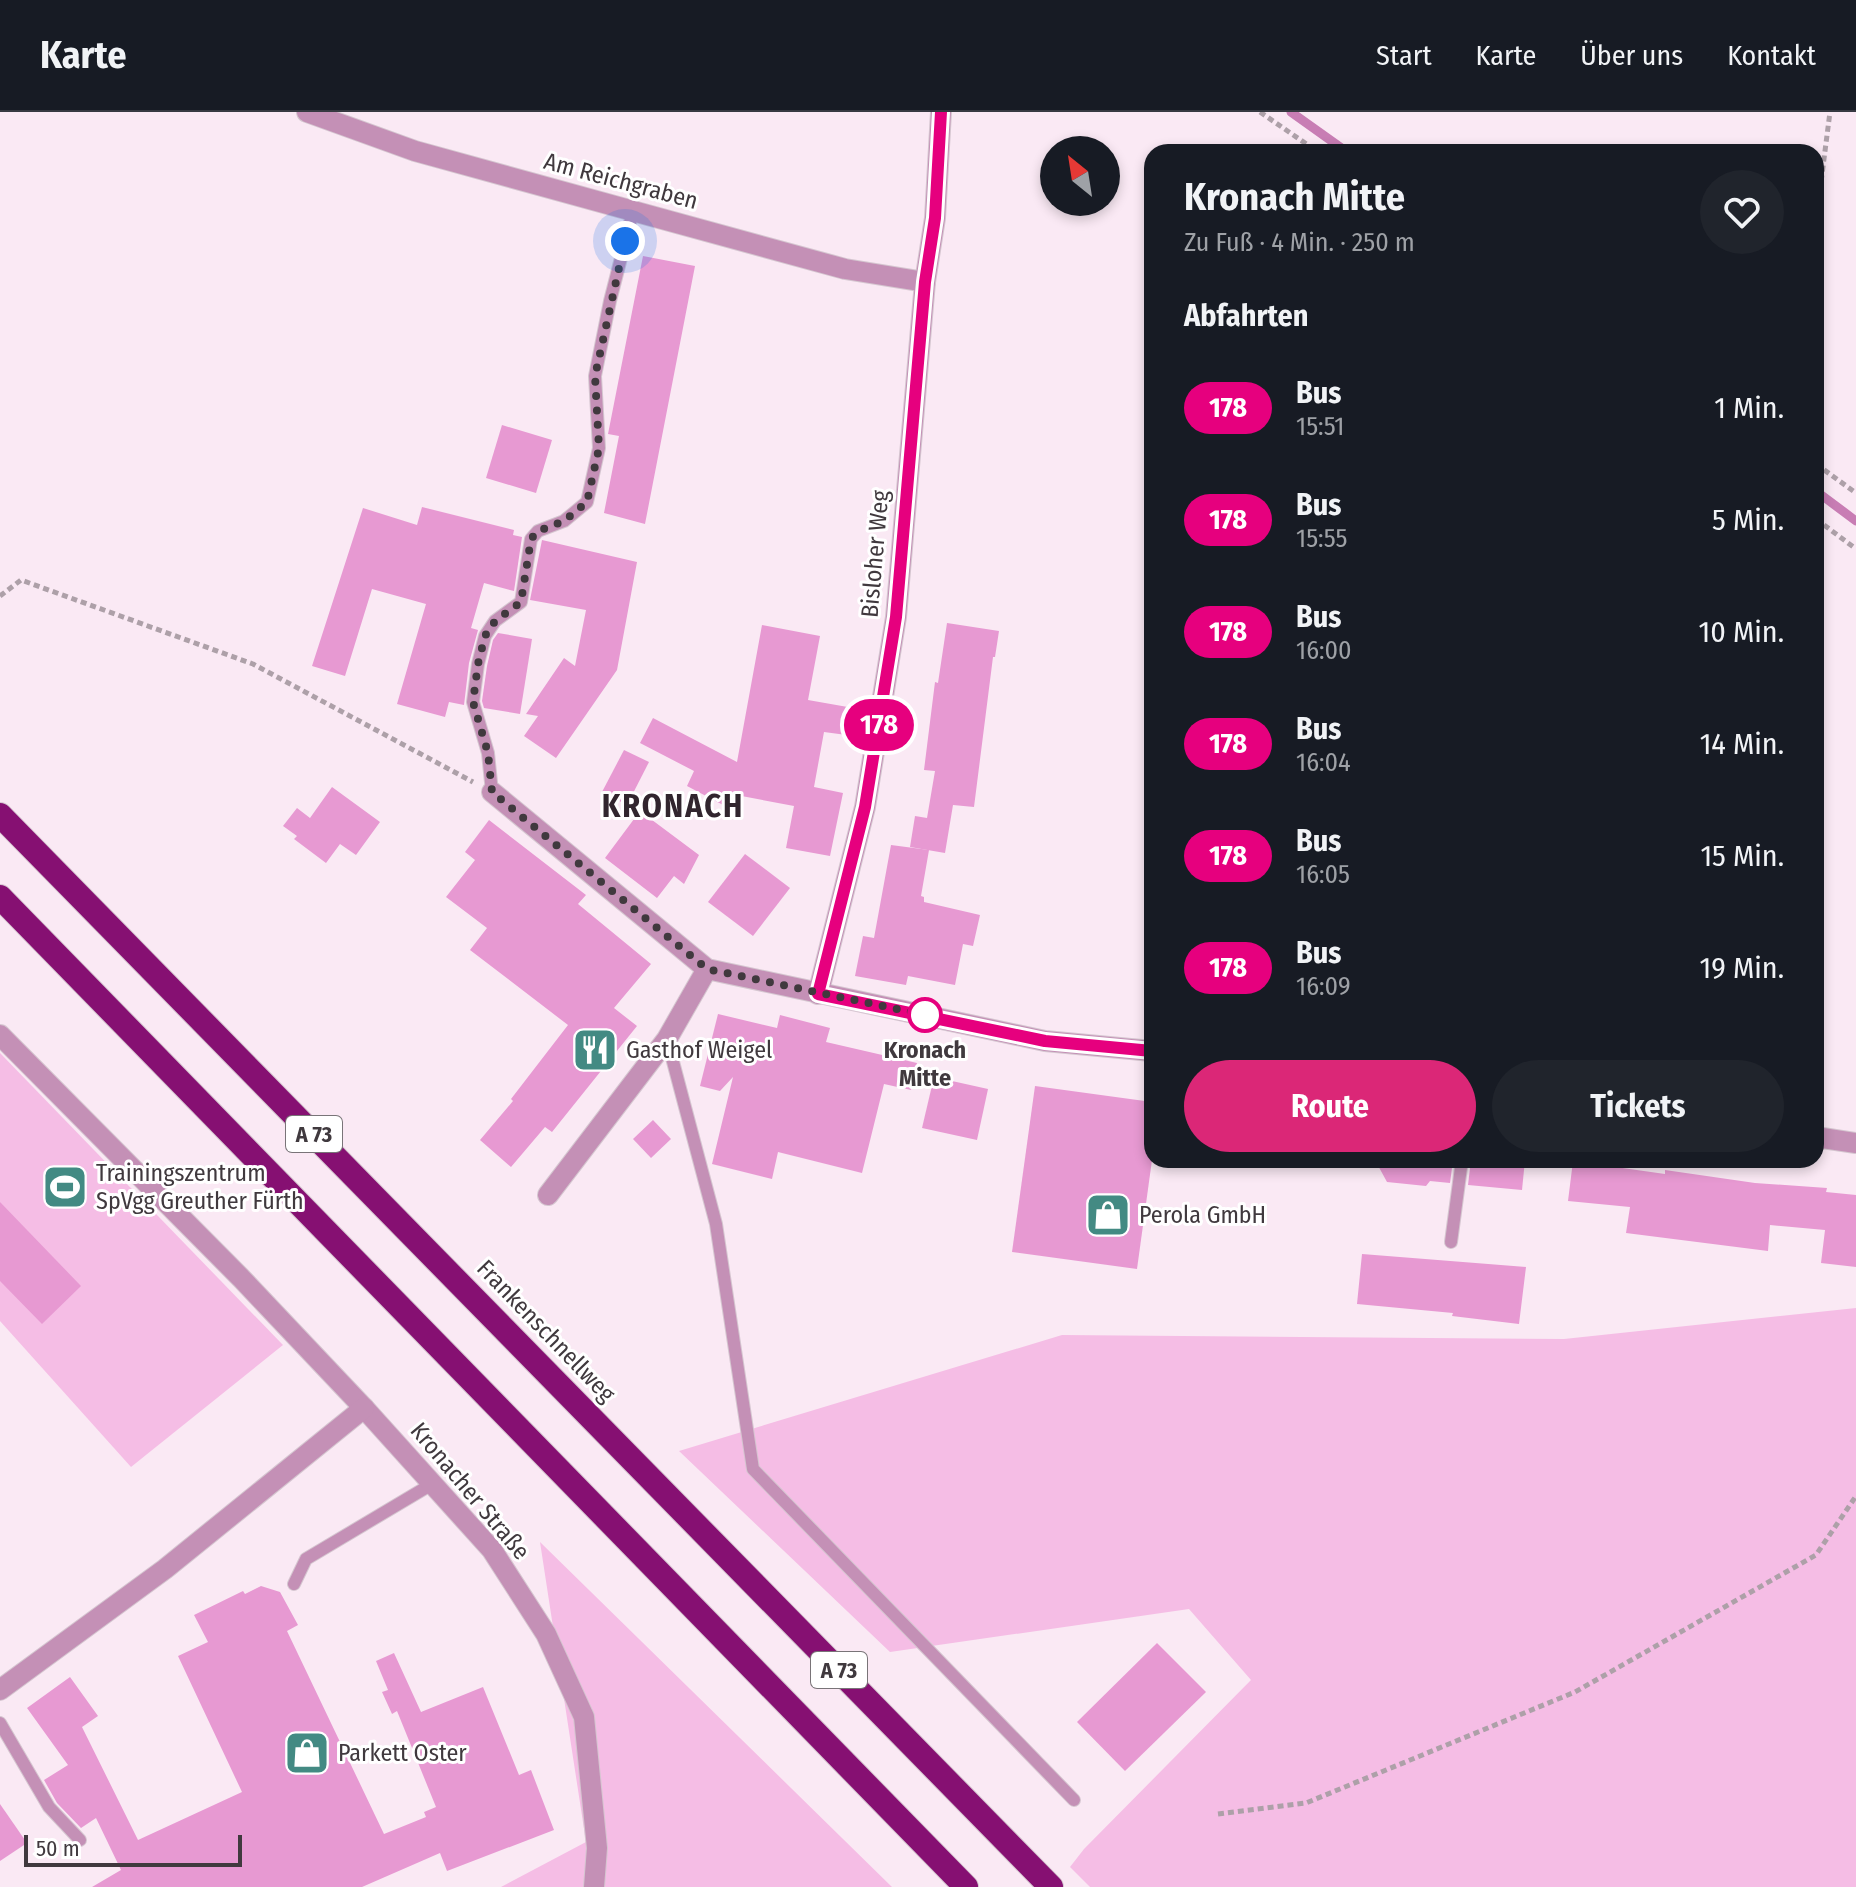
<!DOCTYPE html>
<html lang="de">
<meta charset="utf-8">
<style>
body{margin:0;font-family:"Fira Sans Condensed",sans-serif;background:#20242c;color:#f1f3f6;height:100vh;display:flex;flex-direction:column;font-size:30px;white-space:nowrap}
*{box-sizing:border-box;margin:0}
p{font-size:26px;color:#9ea1a6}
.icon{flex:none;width:44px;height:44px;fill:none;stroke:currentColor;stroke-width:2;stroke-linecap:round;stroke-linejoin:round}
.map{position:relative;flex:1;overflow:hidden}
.sheet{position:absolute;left:1144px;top:32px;width:680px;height:1024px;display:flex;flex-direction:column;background:#171b24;border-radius:24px;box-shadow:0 4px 12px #0003}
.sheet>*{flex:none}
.badge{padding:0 16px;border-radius:26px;font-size:28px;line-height:52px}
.needle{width:52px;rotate:330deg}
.buttons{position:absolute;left:1040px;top:24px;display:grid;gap:16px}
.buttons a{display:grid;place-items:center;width:80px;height:80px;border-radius:50%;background:#171b24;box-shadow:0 4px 12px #0003;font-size:40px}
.scale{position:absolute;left:24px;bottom:20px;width:218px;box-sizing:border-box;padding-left:8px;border:4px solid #40393e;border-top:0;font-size:22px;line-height:28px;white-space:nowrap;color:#40393e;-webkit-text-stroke:6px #fff;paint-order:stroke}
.you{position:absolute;width:40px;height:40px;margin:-20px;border:6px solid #fff;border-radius:50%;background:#1a73e8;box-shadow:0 0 0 12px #1a73e833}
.map>.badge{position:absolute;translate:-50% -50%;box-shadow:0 0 0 4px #fff}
h2{padding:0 40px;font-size:30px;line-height:72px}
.round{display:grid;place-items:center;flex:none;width:84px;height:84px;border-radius:42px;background:#20242c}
.head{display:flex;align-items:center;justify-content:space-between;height:136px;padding:0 40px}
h1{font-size:38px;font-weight:700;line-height:60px}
.cta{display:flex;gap:16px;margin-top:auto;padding:16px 40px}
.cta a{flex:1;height:92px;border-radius:48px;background:#db2777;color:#fff;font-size:32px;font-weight:700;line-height:92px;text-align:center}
.cta a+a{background:#20242c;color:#f1f3f6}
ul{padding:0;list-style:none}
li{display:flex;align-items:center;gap:24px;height:112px;padding:0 40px}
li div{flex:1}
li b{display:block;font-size:30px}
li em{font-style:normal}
li .badge{min-width:88px;font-weight:700;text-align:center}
header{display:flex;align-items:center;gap:48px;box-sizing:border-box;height:112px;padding:0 40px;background:#171b24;border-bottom:2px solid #363941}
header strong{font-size:38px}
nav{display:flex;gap:44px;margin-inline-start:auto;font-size:28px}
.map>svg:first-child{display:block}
</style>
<header>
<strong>Karte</strong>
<nav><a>Start</a><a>Karte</a><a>Über uns</a><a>Kontakt</a></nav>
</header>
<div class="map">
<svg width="1856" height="1775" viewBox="0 0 1856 1775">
<rect width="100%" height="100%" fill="#fae9f4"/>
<g fill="#f5bde5">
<path d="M0,941L283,1233L131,1355L0,1209Z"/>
<path d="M1856,1196V1775H1090L1070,1755L1084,1737L1251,1568L1189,1497L890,1540L679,1339L1062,1223L1564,1227Z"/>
<path d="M540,1430L892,1775H501L586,1730Z"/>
</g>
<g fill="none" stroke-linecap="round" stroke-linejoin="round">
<g stroke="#c87db4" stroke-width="9">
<path d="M1291,0L1347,40"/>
<path d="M1816,379L1856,409"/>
</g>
</g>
<g fill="#e799d2">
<path d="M643,144L695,154L645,412L604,401L619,324L608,322Z"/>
<path d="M502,313L552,328L536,381L486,366Z"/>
<path d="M422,395L514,418L513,423L522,425L514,479L484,471L471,516L478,518L469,551L464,593L449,590L445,605L397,592L426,492L372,477L345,564L312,554L363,396L417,413Z"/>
<path d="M542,428L637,450L617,558L556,646L524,624L538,604L526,602L564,546L575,554L586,498L530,488Z"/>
<path d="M947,511L999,519L995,545H993L974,695L953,693L945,741L910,735L915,704L927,706L935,659L924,658L935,570L938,571Z"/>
<path d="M762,513L820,524L808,588L859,597L854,624L824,620L814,675L843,681L830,744L786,736L794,694L731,682L725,694L687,674L694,659L640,631L653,606L737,650Z"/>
<path d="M498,521L532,527L520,602L484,596L482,589L487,554L493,528Z"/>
<path d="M624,638L649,650L627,693L602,680Z"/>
<path d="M332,675L380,710L356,743L340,732L326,751L294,727L297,724L283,714L297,696L310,706Z"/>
<path d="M640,699L699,743L684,772L674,764L657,786L605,746Z"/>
<path d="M489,708L586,783L578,792L651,852L614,896L637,914L552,1020L545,1015L511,1055L480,1028L513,989L511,987L568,913L470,838L487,816L446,785L475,748L465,740Z"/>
<path d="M891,733L929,738L921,784L924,785V790L980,803L973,834L963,832L955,873L908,864L906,873L855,864L863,824L874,826Z"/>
<path d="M745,742L790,776L753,824L708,790Z"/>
<path d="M718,902L777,916L780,903L830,916L826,930L917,951L911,978L884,972L862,1061L778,1040L772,1067L712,1052L733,965L720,979L700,974Z"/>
<path d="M934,965L988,977L977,1028L922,1016Z"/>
<path d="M1035,974L1152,990V1048L1137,1157L1012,1140Z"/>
<path d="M653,1008L671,1027L651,1046L633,1027Z"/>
<path d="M1375,1048H1453L1450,1071L1430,1069L1426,1074L1387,1070Z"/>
<path d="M1471,1048H1525L1522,1078L1468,1073Z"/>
<path d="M1573,1049L1665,1062V1058L1755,1071L1827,1076L1826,1080L1856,1083V1155L1821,1151L1825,1118L1770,1113L1768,1139L1626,1121L1630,1095L1568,1089Z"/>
<path d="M0,1090L81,1174L42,1212L0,1169Z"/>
<path d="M1362,1142L1526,1155L1519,1212L1452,1204L1453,1201L1357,1192Z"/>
<path d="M261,1474L280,1480L298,1513L287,1519L384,1722L426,1705L424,1700L436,1695L397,1599L392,1602L382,1580L388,1578L376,1549L394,1541L421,1600L483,1575L519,1663L531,1658L554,1718L447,1759L440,1741L362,1775H92L121,1758L96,1706L81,1716L57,1691L44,1668L68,1653L27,1596L70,1565L98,1604L82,1615L138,1728L242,1680L178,1544L208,1530L194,1503L243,1479L245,1482Z"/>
<path d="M1157,1531L1206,1580L1125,1659L1077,1610Z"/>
<path d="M0,1692L27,1731L0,1749Z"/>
</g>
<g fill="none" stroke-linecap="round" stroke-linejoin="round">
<g stroke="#d5c6d0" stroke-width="14">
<g id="lane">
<path d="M492,680L488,641L473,590L478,552L485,524L495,509L521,490L531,427L538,419L564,409L587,390L599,336L595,264L610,189L633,99"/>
<path d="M667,927L716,1112L753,1357L1074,1688"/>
<path d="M1451,1130L1462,1048"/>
<path d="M294,1472L306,1447L432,1372"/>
<path d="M0,1611L49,1695L80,1728"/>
</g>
</g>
<g stroke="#d5c6d0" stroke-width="22">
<g id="street">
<path d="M307,0L415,39L633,99L845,157L925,170"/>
<path d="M492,680L707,857L1045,929L1152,939"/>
<path d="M818,882L865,695L896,505L925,170L935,106L941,0"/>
<path d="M0,923L241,1166L364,1296L492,1438L546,1522L584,1605L597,1736L594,1775"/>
<path d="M1816,1025L1856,1031"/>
<path d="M548,1083L667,927L707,857"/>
<path d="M0,1578L165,1457L364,1296"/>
</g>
</g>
<g stroke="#d5c6d0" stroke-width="26">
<g id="highway">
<path d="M0,703L1051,1775"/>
<path d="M0,785L966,1775"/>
</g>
</g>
<g stroke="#ada0a8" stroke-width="5" stroke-dasharray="6 4" stroke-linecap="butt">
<path d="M1260,0L1318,40"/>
<path d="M1816,109L1830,0"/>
<path d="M1816,352L1856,381"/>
<path d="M1816,407L1856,437"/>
<path d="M0,484L21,468L253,552L473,670"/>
<path d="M1218,1702L1306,1691L1575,1580L1816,1443L1856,1384"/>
</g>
<use href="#lane" stroke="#c490b6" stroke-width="12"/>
<use href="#street" stroke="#c490b6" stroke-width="20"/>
<use href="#highway" stroke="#861072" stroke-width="24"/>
</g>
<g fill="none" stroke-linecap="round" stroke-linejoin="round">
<g stroke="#fff" stroke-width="18">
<path id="line" d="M941,0L935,106L925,170L896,505L865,695L818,882L1045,929L1152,939"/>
</g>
<use href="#line" stroke="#e6007e" stroke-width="12"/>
<path stroke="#40393e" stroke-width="8" stroke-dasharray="0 14.4" d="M625,129L595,264L599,336L587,390L564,409L538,419L531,427L521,490L495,509L485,524L478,552L473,590L488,641L492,680L707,857L925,903"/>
</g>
<defs>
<g id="restaurant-square" transform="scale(2.3)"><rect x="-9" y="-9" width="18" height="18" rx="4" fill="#438a83" stroke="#fff"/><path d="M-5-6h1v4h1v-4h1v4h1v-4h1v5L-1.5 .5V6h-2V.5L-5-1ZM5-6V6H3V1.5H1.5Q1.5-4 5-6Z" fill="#fff"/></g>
<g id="stadium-square" transform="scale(2.3)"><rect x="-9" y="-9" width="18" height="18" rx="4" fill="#438a83" stroke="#fff"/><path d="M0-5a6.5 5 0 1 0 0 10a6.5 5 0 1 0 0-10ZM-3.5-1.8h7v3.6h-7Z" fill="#fff"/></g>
<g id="shop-square" transform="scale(2.3)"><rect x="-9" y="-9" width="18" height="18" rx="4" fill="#438a83" stroke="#fff"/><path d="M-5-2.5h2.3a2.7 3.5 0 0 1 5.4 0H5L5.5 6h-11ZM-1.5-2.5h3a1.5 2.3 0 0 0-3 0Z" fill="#fff"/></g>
</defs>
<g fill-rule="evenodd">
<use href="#restaurant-square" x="595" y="938"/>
<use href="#stadium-square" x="65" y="1075"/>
<use href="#shop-square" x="1108" y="1103"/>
<use href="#shop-square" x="307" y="1641"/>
</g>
<circle fill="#fff" stroke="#e6007e" stroke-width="4" cx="925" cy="903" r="16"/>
<g text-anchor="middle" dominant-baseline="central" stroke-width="6" stroke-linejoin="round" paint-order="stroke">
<g fill="#fff" stroke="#797478" stroke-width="2">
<rect x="286" y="1004" width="56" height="36" rx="6"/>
<rect x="811" y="1540" width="56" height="36" rx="6"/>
</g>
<g font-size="22" font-weight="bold" fill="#40393e">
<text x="314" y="1022">A 73</text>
<text x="839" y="1558">A 73</text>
</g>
<g font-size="24" fill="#40393e" stroke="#fff">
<text transform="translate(621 69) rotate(15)">Am Reichgraben</text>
<text transform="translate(875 442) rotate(-85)">Bisloher Weg</text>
<text transform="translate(546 1219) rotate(46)">Frankenschnellweg</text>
<text transform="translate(470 1379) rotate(50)">Kronacher Straße</text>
</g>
<g font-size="24" fill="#40393e" stroke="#fff" text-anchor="start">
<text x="626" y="938">Gasthof Weigel</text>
<text x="96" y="1061">Trainingszentrum<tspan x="96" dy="28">SpVgg Greuther Fürth</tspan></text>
<text x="1139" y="1103">Perola GmbH</text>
<text x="338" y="1641">Parkett Oster</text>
</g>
<g font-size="24" font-weight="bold" fill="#40393e" stroke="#fff">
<text x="925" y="938">Kronach<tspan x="925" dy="28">Mitte</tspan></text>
</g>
<g font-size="32" font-weight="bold" letter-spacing="2" fill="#31252e" stroke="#fff">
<text x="673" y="694">KRONACH</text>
</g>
</g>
</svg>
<div class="buttons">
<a><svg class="needle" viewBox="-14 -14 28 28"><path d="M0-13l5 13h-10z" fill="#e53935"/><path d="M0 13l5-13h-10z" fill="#9ea1a6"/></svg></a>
</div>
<div class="scale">50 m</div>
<div class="you" style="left:625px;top:129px"></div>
<b class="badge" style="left:879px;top:613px;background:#e6007e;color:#fff">178</b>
<section class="sheet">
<div class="head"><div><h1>Kronach Mitte</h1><p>Zu Fuß · 4 Min. · 250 m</p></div><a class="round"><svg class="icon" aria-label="heart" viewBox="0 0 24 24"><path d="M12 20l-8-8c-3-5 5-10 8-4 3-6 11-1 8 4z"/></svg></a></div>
<h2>Abfahrten</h2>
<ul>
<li><span class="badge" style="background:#e6007e;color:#fff">178</span><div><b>Bus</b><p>15:51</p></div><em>1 Min.</em></li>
<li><span class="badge" style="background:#e6007e;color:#fff">178</span><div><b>Bus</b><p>15:55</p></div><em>5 Min.</em></li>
<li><span class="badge" style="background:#e6007e;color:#fff">178</span><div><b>Bus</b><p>16:00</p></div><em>10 Min.</em></li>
<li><span class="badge" style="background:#e6007e;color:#fff">178</span><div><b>Bus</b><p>16:04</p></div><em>14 Min.</em></li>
<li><span class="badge" style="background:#e6007e;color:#fff">178</span><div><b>Bus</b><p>16:05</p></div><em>15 Min.</em></li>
<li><span class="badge" style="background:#e6007e;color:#fff">178</span><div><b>Bus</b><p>16:09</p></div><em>19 Min.</em></li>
</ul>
<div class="cta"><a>Route</a><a>Tickets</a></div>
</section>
</div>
